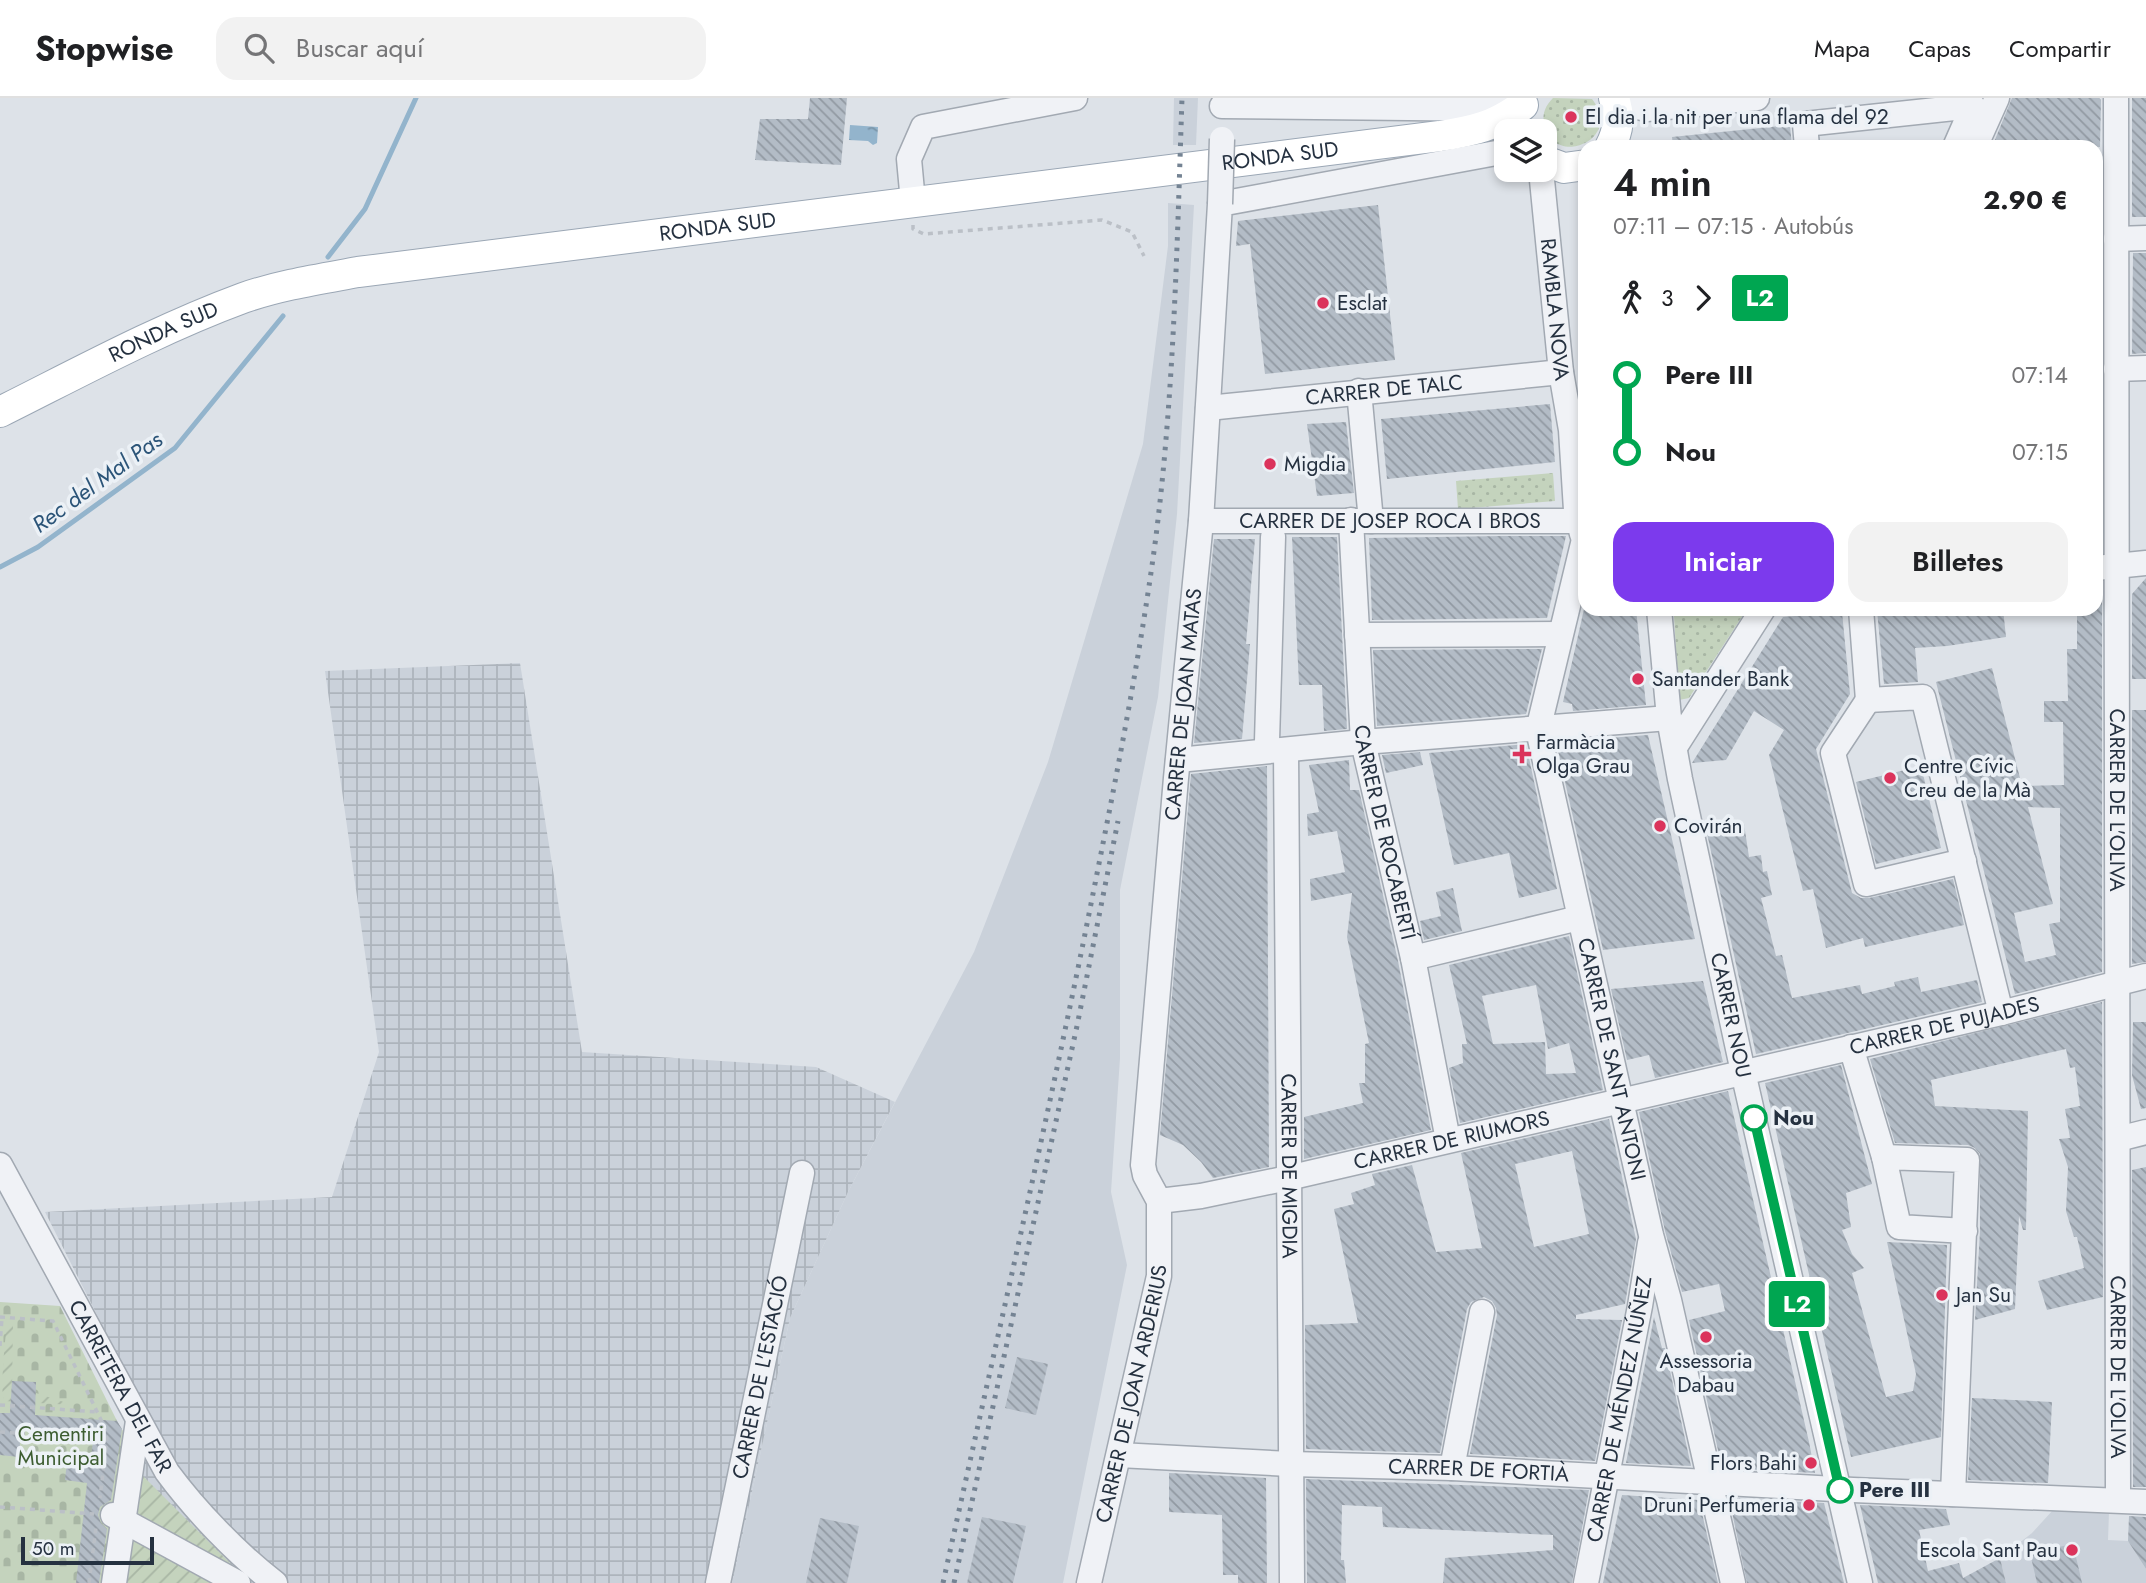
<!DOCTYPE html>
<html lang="es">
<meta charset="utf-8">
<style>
body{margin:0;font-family:Jost,sans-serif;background:#f2f2f2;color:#202124;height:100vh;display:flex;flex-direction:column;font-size:26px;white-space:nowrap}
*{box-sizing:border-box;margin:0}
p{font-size:23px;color:#757577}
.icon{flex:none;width:38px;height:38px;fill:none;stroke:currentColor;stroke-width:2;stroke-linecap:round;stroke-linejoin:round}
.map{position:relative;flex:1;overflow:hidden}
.sheet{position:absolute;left:1578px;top:42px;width:525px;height:476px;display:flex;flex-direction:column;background:#fff;border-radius:21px;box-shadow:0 4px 10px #0003}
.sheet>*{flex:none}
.badge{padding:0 14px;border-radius:5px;font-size:24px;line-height:46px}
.fabs{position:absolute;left:1494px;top:21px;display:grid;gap:14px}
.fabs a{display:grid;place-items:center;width:63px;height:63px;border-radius:14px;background:#fff;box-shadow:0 4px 10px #0003;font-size:35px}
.scale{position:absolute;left:21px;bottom:18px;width:133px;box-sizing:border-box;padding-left:7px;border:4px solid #253140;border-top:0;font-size:19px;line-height:24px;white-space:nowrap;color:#253140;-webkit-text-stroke:5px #ecf1f6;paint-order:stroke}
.map>.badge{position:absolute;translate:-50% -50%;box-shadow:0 0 0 4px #fff}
.legs{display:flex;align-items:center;gap:10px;height:77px;padding:0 35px;font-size:23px}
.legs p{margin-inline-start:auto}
.overview{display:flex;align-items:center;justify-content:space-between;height:119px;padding:0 35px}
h1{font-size:38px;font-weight:600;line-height:52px}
.primary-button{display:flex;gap:14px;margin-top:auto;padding:14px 35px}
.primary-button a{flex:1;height:80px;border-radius:21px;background:#7c3aed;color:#fff;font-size:28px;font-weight:600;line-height:80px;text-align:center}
.primary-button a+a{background:#f2f2f2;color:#202124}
ul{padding:0 35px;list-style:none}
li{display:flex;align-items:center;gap:24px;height:77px;font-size:26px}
li i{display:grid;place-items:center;width:10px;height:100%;margin:0 9px;background:currentColor}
li i::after{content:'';width:18px;height:18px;margin:-9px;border:5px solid;border-radius:50%;background:#fff}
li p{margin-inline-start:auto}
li:first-child i{background:linear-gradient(#0000 50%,currentColor 0)}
li:last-child i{background:linear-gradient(currentColor 50%,#0000 0)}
header{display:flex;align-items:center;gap:42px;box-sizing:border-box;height:98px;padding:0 35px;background:#fff;border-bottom:2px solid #e0e0e0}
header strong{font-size:33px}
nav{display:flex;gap:38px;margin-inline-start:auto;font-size:24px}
.search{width:490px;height:63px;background:#f2f2f2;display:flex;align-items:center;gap:18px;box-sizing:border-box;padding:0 24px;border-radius:21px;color:#757577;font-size:26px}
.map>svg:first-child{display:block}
</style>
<header>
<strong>Stopwise</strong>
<div class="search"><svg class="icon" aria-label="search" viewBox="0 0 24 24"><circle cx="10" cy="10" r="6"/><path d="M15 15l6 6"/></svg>Buscar aquí</div>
<nav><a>Mapa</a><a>Capas</a><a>Compartir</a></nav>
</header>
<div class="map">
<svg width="2146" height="1485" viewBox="0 0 2146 1485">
<defs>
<pattern id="industrial-grid" width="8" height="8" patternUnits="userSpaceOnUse" patternTransform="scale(1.75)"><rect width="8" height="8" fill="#cad1da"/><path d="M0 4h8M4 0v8" fill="none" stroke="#adb4bc"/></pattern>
<pattern id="grass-dots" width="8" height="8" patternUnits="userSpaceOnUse" patternTransform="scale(1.75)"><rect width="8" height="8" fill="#c4d3bd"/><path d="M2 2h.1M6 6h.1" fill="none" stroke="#a8b6a4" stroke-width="1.8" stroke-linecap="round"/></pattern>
<pattern id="cemetery-stones" width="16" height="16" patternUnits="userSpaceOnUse" patternTransform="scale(1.75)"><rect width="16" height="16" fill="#c4d3bd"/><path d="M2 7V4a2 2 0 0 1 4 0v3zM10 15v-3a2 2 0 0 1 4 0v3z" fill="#a8b6a4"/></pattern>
<pattern id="garden-furrows" width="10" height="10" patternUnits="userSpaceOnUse" patternTransform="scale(1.75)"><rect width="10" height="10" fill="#c4d3bd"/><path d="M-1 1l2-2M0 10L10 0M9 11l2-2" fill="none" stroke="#a8b6a4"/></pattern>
<pattern id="water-ripples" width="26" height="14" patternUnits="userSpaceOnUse" patternTransform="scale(1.75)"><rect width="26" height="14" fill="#93b4cc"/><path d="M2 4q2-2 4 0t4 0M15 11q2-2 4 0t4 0" fill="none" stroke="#7893a7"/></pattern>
<pattern id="building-back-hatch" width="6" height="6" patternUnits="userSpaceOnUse" patternTransform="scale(1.75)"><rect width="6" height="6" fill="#b3bcc6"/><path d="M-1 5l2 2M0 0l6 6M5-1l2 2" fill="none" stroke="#9199a2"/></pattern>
</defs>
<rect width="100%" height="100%" fill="#dde2e8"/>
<g fill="#cad1da">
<path d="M1174,0H1198L1196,47H1173Z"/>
<path d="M1168,105L1194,107L1177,416L1158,599L1120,792V960L1111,1094L1127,1167L1063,1485H732L790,1220L848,1094L974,854L1048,664L1143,346L1168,148Z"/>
<path d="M2053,1412L2109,1414L2108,1442L2128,1443L2146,1471V1485H2006L2000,1460L2032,1435Z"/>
</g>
<path fill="url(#industrial-grid)" d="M520,565L582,954L816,969L895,1004L848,1094L790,1220L732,1485H109L136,1294L45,1114L332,1099L379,954L325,573Z"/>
<g fill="url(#grass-dots)">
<path d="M1553,0L1592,1C1625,43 1551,71 1544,25C1542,15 1546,7 1553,0Z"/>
<path d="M1553,375L1555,403L1458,411L1456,383Z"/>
<path d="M1735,511H1747L1689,600L1679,602L1674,518Z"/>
</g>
<path fill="url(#cemetery-stones)" d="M0,1204L60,1208L120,1329L124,1334L104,1485H0Z"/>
<g fill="url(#garden-furrows)">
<path d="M7,1226H13L12,1293L36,1295L73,1307L4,1303C0,1291 5,1242 7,1226Z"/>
<path d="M143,1378L250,1485H126Z"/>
</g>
<path fill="url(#water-ripples)" d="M850,27L878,29L877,45L873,47L868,43L849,42Z"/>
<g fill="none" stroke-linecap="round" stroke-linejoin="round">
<g stroke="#93b4cc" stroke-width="5">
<path d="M328,159L365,111L416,0"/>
<path d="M0,469L38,449L175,350L283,218"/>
</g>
</g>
<g fill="url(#building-back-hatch)" fill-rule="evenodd">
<path d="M810,0H847L841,67L755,62L760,21H808Z"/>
<path d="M2012,0H2099L2101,2L2100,49H1992Z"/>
<rect x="2132" y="0" width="14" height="119"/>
<path d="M1790,27L1792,49H1673L1672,39Z"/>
<path d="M1378,107L1395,262L1265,276L1250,146L1236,148L1238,123Z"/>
<path d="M2133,155H2146V255L2132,256Z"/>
<path d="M1550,306L1555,364L1387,381L1381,321Z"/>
<path d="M1346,324L1354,395L1317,398L1307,326Z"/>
<path d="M1503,438H1566L1547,520L1372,522L1369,440Z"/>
<path d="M1292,439H1337L1347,631L1324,633L1322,587H1299Z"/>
<path d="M1214,441H1255L1246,546H1250L1242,641L1194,645Z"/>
<path d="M2146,480V581H2132V496Z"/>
<path d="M2096,491L2102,495V874L2015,896L1936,584L1992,570L2022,688L2064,687L2063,624H2044V603H2068L2067,551H2077V511H2096ZM2028,709L2060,710V824L2049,826L2056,857L2025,864L2014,815L2053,806Z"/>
<path d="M1584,511H1636L1646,607L1573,613L1572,606L1563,604Z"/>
<path d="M1889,511H2003L2006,539L1947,548L1915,550L1918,584L1884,586L1877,512Z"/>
<path d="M1842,514L1850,596L1816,651L1852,795L1861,800H1869L1953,781L1964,827L1865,849L1863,840L1826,850L1813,791L1803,793L1769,657L1784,632L1754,613L1726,662L1692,665L1783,519Z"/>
<path d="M1542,551L1526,616L1377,628L1373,552Z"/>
<path d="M2132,612H2146V864L2132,866Z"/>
<path d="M1648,637L1695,841L1603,852L1556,644Z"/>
<path d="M1526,646L1557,791L1519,800L1509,755L1454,767L1429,655Z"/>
<path d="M1420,654L1423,667L1386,675L1382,657Z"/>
<path d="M1349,662L1350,692H1359L1398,863L1431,1032L1304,1061V1019L1363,1005L1359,985H1365V946L1369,945L1347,839L1352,795L1311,803L1310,781L1345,774L1337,733L1308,738L1307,716L1319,714L1309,667Z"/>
<path d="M1267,668L1269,1069L1213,1080L1201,1064L1183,1047L1160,1037L1191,676Z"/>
<path d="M1921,668L1941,750L1876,766L1856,684Z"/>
<path d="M1744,726L1749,759L1761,757L1763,774L1767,773L1772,797L1761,800L1776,858L1782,857L1792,900L1860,887L1862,896L1895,888L1894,884L1918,879L1921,894L1977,882L1982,904L1756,956L1706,731Z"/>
<path d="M1453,790L1462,833L1424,842L1420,823L1441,818L1436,794Z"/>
<path d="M1569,838L1603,992L1460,1025L1449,970L1463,965L1462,946H1467L1449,867ZM1536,887L1548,951L1569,945L1576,975L1546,976L1545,944L1493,946L1482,898Z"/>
<path d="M1703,883L1723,964L1655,980L1649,957L1627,962L1611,891Z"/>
<path d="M2102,904L2103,1199L2047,1212L2038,1183L2084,1170L2077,1139H2074L2066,1113L2068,1069L2059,1041L2070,1040L2065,1011L2080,1008L2075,969L2070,970L2066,951L1931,982L1935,1008L2028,1013L2026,1132H2023L2019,1118L2015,1211L1975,1222L1980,1133V1056L1975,1050L1968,1047L1895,1045L1870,961Z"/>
<path d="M2133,924H2146V1010L2141,1011L2132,977Z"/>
<path d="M1841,967L1872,1086L1846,1095L1851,1129L1842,1132L1852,1156L1864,1170L1852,1175L1886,1299L1913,1293L1916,1276L1887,1144L1947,1147L1941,1339L1851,1359L1765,985Z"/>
<path d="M1728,993L1809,1344L1815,1375L1722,1370L1689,1222L1725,1213L1719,1186L1682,1194L1665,1133L1639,1014Z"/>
<path d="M1609,1021L1636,1141L1625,1206L1576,1217V1221L1622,1222L1595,1363L1470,1356L1497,1217L1496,1210L1492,1203L1484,1199L1471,1204L1467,1211L1440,1355L1306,1351L1305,1227L1358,1225L1334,1111L1354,1106L1351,1095L1375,1087L1372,1076L1412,1067L1436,1154L1482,1150L1461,1055ZM1572,1053L1589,1136L1534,1149L1515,1066Z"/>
<path d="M2146,1069V1389H2133L2132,1072Z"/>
<path d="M1654,1219L1662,1250H1665L1691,1368L1626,1365Z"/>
<path d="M1017,1259L1048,1266L1036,1317L1005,1310Z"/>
<path d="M12,1283L36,1284L35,1317L117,1323L122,1331L111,1402L100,1409L98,1417L101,1425L107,1431L99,1485H76L87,1385L65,1382L67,1363L90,1366L94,1336L21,1331L19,1359L0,1357V1315H10Z"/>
<path d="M1972,1300L2052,1304L2048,1385L1968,1382Z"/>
<path d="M1169,1375L1266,1380L1267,1485H1238V1477H1223L1222,1417L1169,1414Z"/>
<path d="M1306,1381L1589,1392L1572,1485H1443L1445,1460L1553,1452V1437L1383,1429L1382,1409L1342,1407L1341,1462H1344L1346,1485H1307Z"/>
<path d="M1622,1397L1699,1402L1718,1485H1603Z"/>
<path d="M1729,1400L1824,1405L1844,1485H1747Z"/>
<path d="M1860,1407L1946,1411L1950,1427L1919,1432L1928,1473L1959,1465L1963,1480L2000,1460L2006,1485H1878Z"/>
<path d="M2129,1418L2146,1419V1471L2128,1443Z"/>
<path d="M982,1419L1026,1428L1013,1485H967Z"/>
<path d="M820,1420L859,1428L847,1485H806Z"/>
<path d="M2073,1446L2082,1485H2037L2030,1455Z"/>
</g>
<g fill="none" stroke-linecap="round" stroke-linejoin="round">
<g stroke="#a2a9b2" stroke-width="27">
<g id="minor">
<path d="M1614,0L1632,8L1647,11L1757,0"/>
<path id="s1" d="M2116,0L2118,1402"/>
<path d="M1222,8L1500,11L1518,5"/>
<path d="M1807,49L1805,26L1973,8L1955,49"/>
<path d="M1975,49L1997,0"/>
<path id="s2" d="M1541,72L1561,274L1571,332L1576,412L1582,436"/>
<path d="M913,104L909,61L923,29L1075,0"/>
<path d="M2116,141L2146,140"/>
<path d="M2116,271L2146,270"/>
<path d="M1359,293L1371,423"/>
<path id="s3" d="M1208,310L1561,274"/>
<path id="s4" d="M1351,422L1363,644L1413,860L1448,1042"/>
<path id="s5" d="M1201,423H1580"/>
<path id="s6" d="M1586,433L1538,632L1651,1137L1669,1202L1733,1485"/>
<path d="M2096,470L2146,465"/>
<path id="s7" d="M1659,511L1669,620L1680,681L1743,974L1860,1485"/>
<path d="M1861,511L1868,602"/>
<path d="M1357,537L1560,536"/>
<path d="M1868,602L1923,599L2001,915"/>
<path d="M1868,602L1833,655L1866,786L1964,763"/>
<path d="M1267,643L1273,439"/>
<path d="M1675,649L1763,511"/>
<path id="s8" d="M1286,652L1292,1485"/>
<path d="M1178,662L1363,644L1669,620"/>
<path d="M1413,860L1579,820"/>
<path d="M1851,949L1884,1059"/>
<path d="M2118,1041L2146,1034"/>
<path id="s9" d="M0,1067L167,1374C195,1412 237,1456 275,1485"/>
<path id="s10" d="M1159,1103L1201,1098L1288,1080L2001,915L2146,878"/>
<path id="s11" d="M1119,1357L1290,1366L1452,1370L1853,1392L2146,1404"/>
<path d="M1452,1370L1482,1214"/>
<path d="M1953,1396L1967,1062L1884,1059L1899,1129L1965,1133"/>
<path d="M113,1417L238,1485"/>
<path d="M114,1485L138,1323"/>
<path id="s12" d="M718,1485L802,1075"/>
<path id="s13" d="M1089,1485L1159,1178V1103L1145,1077L1143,1067L1176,680L1201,423L1220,106L1507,53"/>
<path id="s14" d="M1586,1485L1640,1208L1650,1145"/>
</g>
</g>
<g stroke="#9ba7b5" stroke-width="32">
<g id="major">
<path d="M1610,49C1619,32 1620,18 1614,0"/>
<path d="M1545,63L1564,70L1586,67"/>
<path id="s15" d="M0,314C80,274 159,231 243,200C280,187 320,181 358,174L1440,38C1473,33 1496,28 1523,7"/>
</g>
</g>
<g stroke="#bbc0c7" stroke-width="3.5" stroke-dasharray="5 5" stroke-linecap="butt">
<path d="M913,127V131L924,136L1102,122L1132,134L1144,158"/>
<path d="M0,1219L53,1223L104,1328L107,1341L100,1400"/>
<path d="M0,1248L2,1219"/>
<path d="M0,1307L97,1314"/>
<path d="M0,1334L107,1341"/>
<path d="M0,1409L94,1416"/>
<path d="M89,1485L96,1429"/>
</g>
<use href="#minor" stroke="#f0f2f6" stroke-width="24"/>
<use href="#major" stroke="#fff" stroke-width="30"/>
<g stroke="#748393" stroke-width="5" stroke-dasharray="3.5 7" stroke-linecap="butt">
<path d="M943,1485C990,1271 1040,1056 1084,841C1110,710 1137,579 1155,446C1174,298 1177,149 1182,0"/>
<path d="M954,1485L1077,928L1118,723"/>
</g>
<g stroke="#a2a9b2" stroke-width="27" stroke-linecap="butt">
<path id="minor-bridge" d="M1220,106L1222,41"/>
</g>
<use href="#minor-bridge" stroke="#f0f2f6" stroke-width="24"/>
</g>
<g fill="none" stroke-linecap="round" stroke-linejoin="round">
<g stroke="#fff" stroke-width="16">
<path id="line-1" d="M1754,1020L1840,1392"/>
</g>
<use href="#line-1" stroke="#00a651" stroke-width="10"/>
</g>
<g fill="#db335b" stroke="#ecf1f6" stroke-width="2.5">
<circle cx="1571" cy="19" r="7"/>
<circle cx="1323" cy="205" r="7"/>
<circle cx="1270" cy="366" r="7"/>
<circle cx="1638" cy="581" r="7"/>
<path d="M1518.5 645.5h7v7h7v7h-7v7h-7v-7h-7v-7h7z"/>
<circle cx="1890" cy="680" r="7"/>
<circle cx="1660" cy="728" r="7"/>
<circle cx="1942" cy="1197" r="7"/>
<circle cx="1706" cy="1239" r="7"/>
<circle cx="1811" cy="1365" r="7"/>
<circle cx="1809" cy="1407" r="7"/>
<circle cx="2072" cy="1452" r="7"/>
</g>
<g fill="#fff" stroke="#00a651" stroke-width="3.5">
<circle cx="1754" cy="1020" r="12"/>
<circle cx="1840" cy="1392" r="12"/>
</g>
<g text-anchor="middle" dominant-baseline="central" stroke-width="7" stroke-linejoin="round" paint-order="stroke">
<g font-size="21" fill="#253140" stroke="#ecf1f6" text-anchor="start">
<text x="1585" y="19">El dia i la nit per una flama del 92</text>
<text x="1337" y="205">Esclat</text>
<text x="1284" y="366">Migdia</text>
<text x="1652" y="581">Santander Bank</text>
<text x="1536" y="644">Farmàcia<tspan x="1536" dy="24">Olga Grau</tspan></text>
<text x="1904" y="668">Centre Cívic<tspan x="1904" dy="24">Creu de la Mà</tspan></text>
<text x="1674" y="728">Covirán</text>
<text x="1956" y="1197">Jan Su</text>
<text x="1706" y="1263" text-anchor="middle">Assessoria<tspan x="1706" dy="24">Dabau</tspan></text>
<text x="1797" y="1365" text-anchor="end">Flors Bahi</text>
<text x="1795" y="1407" text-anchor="end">Druni Perfumeria</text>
<text x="2058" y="1452" text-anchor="end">Escola Sant Pau</text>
</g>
<g font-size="21" fill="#253140" stroke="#ecf1f6">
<text stroke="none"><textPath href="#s15" startOffset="1316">RONDA SUD</textPath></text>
<text stroke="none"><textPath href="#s15" startOffset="749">RONDA SUD</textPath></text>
<text stroke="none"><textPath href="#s2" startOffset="140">RAMBLA NOVA</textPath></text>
<text stroke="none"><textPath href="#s15" startOffset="182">RONDA SUD</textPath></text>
<text stroke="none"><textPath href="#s3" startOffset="177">CARRER DE TALC</textPath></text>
<text stroke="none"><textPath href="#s5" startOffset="189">CARRER DE JOSEP ROCA I BROS</textPath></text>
<text stroke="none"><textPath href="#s13" startOffset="892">CARRER DE JOAN MATAS</textPath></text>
<text stroke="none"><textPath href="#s1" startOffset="702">CARRER DE L'OLIVA</textPath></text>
<text stroke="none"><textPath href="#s4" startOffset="315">CARRER DE ROCABERTÍ</textPath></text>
<text stroke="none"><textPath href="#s7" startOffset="413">CARRER NOU</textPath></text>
<text stroke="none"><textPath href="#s10" startOffset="805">CARRER DE PUJADES</textPath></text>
<text stroke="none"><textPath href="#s6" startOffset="542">CARRER DE SANT ANTONI</textPath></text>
<text stroke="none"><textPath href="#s10" startOffset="299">CARRER DE RIUMORS</textPath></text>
<text stroke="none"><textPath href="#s8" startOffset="416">CARRER DE MIGDIA</textPath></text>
<text stroke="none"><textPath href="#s1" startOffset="1269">CARRER DE L'OLIVA</textPath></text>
<text stroke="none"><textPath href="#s12" startOffset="210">CARRER DE L'ESTACIÓ</textPath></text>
<text stroke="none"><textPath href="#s9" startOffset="252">CARRETERA DEL FAR</textPath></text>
<text stroke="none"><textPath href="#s13" startOffset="194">CARRER DE JOAN ARDERIUS</textPath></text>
<text stroke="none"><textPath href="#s14" startOffset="177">CARRER DE MÉNDEZ NÚÑEZ</textPath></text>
<text stroke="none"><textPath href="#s11" startOffset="360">CARRER DE FORTIÀ</textPath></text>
</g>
<g font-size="21" font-weight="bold" fill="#253140" stroke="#ecf1f6" text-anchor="start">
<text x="1773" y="1020">Nou</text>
<text x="1859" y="1392">Pere III</text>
</g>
<g font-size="21" fill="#3d5d31" stroke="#ecf1f6">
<text x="61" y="1336">Cementiri<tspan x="61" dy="24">Municipal</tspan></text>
</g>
<g font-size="23" font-style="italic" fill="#2b5478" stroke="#ecf1f6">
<text transform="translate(97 384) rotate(-36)">Rec del Mal Pas</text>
</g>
</g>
</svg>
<div class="fabs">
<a><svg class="icon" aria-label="layers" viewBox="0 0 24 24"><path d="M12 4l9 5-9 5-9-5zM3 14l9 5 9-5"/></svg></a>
</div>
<div class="scale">50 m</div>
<b class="badge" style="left:1797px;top:1206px;background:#00a651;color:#fff">L2</b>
<section class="sheet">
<div class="overview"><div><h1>4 min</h1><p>07:11 – 07:15 · Autobús</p></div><b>2.90 €</b></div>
<div class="legs"><svg class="icon" aria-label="walk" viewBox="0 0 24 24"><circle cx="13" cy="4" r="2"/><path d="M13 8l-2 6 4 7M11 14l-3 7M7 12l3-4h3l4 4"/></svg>3<svg class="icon" aria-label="forward" viewBox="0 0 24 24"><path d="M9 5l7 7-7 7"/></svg><b class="badge" style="background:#00a651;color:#fff">L2</b></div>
<ul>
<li><i style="color:#00a651"></i><b>Pere III</b><p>07:14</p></li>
<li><i style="color:#00a651"></i><b>Nou</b><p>07:15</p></li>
</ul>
<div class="primary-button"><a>Iniciar</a><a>Billetes</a></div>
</section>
</div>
